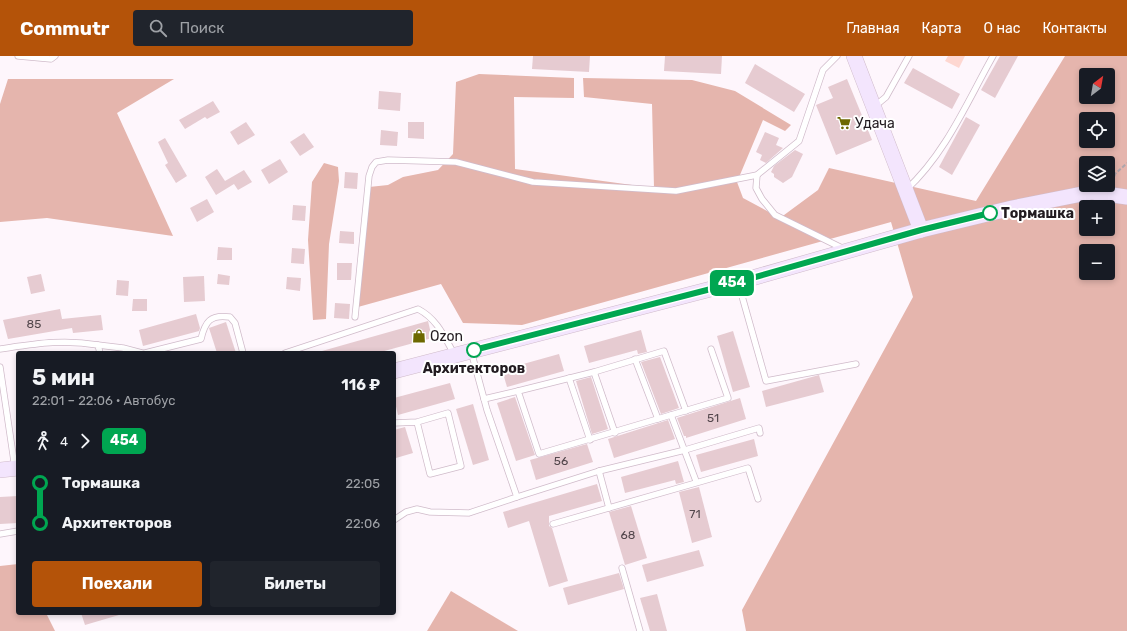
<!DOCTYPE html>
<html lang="ru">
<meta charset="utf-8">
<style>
body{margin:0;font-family:Rubik,sans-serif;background:#20242c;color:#f1f3f6;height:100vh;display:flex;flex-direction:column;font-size:15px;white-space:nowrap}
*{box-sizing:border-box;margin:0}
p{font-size:13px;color:#9ea1a6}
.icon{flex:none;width:22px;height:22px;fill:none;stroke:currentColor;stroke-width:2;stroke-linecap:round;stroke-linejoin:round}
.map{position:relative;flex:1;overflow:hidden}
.details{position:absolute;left:16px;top:295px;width:380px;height:264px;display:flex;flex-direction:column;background:#171b24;border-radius:4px;box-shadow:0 2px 6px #0003}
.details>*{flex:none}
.badge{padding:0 8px;border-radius:6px;font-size:14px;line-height:26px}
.needle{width:26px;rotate:31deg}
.controls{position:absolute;left:1079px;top:12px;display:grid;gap:8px}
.controls a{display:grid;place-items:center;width:36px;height:36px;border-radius:4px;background:#171b24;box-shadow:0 2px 6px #0003;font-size:20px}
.map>.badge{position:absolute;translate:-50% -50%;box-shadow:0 0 0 2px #fff}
.legs{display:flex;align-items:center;gap:6px;height:44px;padding:0 16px;font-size:13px}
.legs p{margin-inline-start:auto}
.summary{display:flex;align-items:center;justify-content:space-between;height:68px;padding:0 16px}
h1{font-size:22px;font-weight:700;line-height:30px}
.primary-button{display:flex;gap:8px;margin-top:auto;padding:8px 16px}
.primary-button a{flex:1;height:46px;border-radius:4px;background:#b45309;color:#fff;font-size:16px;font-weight:700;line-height:46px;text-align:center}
.primary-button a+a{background:#20242c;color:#f1f3f6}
ul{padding:0 16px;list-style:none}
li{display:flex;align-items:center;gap:14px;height:40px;font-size:15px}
li i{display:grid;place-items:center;width:6px;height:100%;margin:0 5px;background:currentColor}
li i::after{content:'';width:10px;height:10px;margin:-5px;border:3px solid;border-radius:50%;background:#171b24}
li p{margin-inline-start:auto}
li:first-child i{background:linear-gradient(#0000 50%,currentColor 0)}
li:last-child i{background:linear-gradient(currentColor 50%,#0000 0)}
header{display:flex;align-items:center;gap:24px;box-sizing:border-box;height:56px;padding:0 20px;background:#b45309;color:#fff}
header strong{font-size:19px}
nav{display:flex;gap:22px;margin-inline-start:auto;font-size:14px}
.search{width:280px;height:36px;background:#20242c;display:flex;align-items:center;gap:10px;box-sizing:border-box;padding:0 14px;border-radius:4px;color:#9ea1a6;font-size:15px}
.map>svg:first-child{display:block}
</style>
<header>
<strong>Commutr</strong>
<div class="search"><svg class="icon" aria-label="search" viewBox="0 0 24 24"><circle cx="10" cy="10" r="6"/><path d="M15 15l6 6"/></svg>Поиск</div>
<nav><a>Главная</a><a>Карта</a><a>О нас</a><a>Контакты</a></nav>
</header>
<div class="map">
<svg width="1127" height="575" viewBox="0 0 1127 575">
<rect width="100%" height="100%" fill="#fef6fc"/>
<path fill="#fed7d1" d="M948,0H965L959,12L945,5Z"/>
<g fill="#e5b5ad" fill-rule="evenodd">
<path d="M1065,0H1127V575H746L742,554L913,241L891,166L522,269L463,267L441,228L358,251L369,131L388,129L403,121L438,114L453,98L456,26L479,18L574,22V42L514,41L515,113L654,132L652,48L584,41L583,22L692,24L735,35L791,69L785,75L763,64L737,126L743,142L780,162L818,134L829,112L976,145ZM1086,19H1108V41H1086ZM1086,63H1108V85H1086ZM1086,107H1108V129H1086ZM1086,151H1108V173H1086ZM1086,195H1108V217H1086Z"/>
<path d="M8,23H174L117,57L173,180L47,162L0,166V48Z"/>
<path d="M324,107L338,111L339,125L329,188L326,263L313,264L308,184L312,126Z"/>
<path d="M18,508V557H46L55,575H0V510Z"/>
<path d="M451,535L518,575H427Z"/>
</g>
<g fill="#e6cbd1">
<path d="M533,0H590L589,16L532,13Z"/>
<path d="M665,0H722L721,18L664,15Z"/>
<path d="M1000,0H1018L995,42L981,34Z"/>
<path d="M755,8L805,38L794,56L745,27Z"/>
<path d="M913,12L960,38L952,53L904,27Z"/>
<path d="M847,23L872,84L836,99L816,49L833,42L828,31Z"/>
<path d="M379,35L401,37L400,55L378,53Z"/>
<path d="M213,45L220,56L207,63L205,61L185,73L179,64Z"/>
<path d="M966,61L980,69L952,119L939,111Z"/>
<path d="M246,66L255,79L238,89L230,76Z"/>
<path d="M408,66H424V83L408,82Z"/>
<path d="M381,74L398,76L397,90L380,89Z"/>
<path d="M765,76L779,82L776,89L783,92L766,107L760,104L762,99L756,96Z"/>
<path d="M304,77L314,91L300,100L290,86Z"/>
<path d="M165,82L187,120L176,127L165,109L168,107L158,86Z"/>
<path d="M795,94L803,98L792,121L783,127L774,121V118L771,116L774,110Z"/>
<path d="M280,103L288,116L269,128L261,114Z"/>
<path d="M217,113L225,125L244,114L252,126L238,134L234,128L216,139L205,121Z"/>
<path d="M345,116L358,117L357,133L344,132Z"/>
<path d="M207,143L214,156L197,166L190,152Z"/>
<path d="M293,149L306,150L305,165L292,164Z"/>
<path d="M340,175L354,176V188L339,187Z"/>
<path d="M218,191L232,192V204H217Z"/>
<path d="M292,192L305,193L304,208L291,207Z"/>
<path d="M337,207H352L351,224H337Z"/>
<path d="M41,218L45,235L31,238L27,221Z"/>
<path d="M218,218L230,220L229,229L217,228Z"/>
<path d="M204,220L205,245L184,246L183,221Z"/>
<path d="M287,221L301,222L300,235L286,233Z"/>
<path d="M117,224L129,225L128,240L116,239Z"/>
<path d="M133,243H147V255H132Z"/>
<path d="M335,247L350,248L349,263L334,262Z"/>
<path d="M60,253L62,263L101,259L103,274L73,277L72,272L8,283L3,264Z"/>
<path d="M196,258L200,272L199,275L143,290L139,274Z"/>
<path d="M428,265L432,282L377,297H323L322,295Z"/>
<path d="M226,266L236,297H217L209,272Z"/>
<path d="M641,274L647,296L638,298L637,294L589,307L584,290Z"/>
<path d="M733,275L750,331L733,336L717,280Z"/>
<path d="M559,298L564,315L507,331L502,314Z"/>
<path d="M660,301L679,352L661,358L641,306Z"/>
<path d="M819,319L824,336L766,351L762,335Z"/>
<path d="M591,321L608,373L592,378L576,325Z"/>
<path d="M450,327L455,343L398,359L394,342Z"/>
<path d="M515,341L535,399L516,405L497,347Z"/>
<path d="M740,342L746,363L686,382V380H684L677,362Z"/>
<path d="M473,348L489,404L473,409L456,353Z"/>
<path d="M668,364L675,383L614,402L608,383Z"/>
<path d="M405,371L413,397L396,402L394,395V374Z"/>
<path d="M754,383L758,400L701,416L696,399Z"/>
<path d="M587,388L593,406L536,424L530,404Z"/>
<path d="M678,405L684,426L676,428L675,424L625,437L621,421Z"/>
<path d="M597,428L602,445L549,460V470L552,472L568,525L549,531L529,465L508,472L503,456Z"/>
<path d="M699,431L712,481L692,487L679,436Z"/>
<path d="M18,440V467L0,468V441Z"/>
<path d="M631,450L647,502L625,509L609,456Z"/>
<path d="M699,494L704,510L647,526L642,509Z"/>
<path d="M619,517L624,533L568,549L563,532Z"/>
<path d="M657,538L667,575H650L640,542Z"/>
<path d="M81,557H119V559L85,569Z"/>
</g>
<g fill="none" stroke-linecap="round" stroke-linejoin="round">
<g stroke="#d0bbca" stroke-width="7">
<g id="lane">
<path d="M18,0L51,3L55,0"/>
<path d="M875,50L886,41L909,0"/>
<path d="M757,119L756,132L762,143L775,159L844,193"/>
<path d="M906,134C946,97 967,46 993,0"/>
<path d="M738,226L766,325L856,308"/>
<path d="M355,261L369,120L372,111L376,106L388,104L456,106L533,126L676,135L757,119L799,85L823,14L837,0"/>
<path d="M98,289L123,292L142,297"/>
<path d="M0,293C35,288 62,283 98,289L100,297"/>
<path d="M145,297L201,283C205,266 210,258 230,261L235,267L243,297"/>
<path d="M285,297L418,253C437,263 444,280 454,298"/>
<path d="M635,303L658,363"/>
<path d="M0,311L15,412"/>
<path d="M594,316L615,377"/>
<path d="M569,322L590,384"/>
<path d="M484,343L518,335"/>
<path d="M671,359L539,398L518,335L594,316L664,295L686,355"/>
<path d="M394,367L417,366L448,357L461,410L430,418L417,366"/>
<path d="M599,415L609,452"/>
<path d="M696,425L671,359L728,342L711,293"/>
<path d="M517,441L599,415L685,394L759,372L760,377"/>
<path d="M394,464L406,456L417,453L430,456L469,457L517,441L487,354L471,295"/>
<path d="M553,468L748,412L758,443"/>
<path d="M0,478L18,475"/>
<path d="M622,512L640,575"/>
</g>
</g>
<g stroke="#d0bbca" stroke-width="16">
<g id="secondary">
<path d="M854,0L921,174"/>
<path d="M394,315L738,226L921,174L1012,152L1092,136L1127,141"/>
<path d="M0,414L18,412"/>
</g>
</g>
<path stroke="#aea6ac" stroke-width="2" stroke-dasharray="4 2" stroke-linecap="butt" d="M1113,126L1115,118L1127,107"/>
<use href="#lane" stroke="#fff" stroke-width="5.5"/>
<use href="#secondary" stroke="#f3e5fd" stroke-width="15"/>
</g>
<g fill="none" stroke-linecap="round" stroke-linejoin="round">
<g stroke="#fff" stroke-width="9">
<path id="line-1" d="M474,294L738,226L921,174L990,157"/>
</g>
<use href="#line-1" stroke="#00a651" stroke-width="6"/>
</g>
<defs>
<g id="supermarket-bare" transform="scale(1.08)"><path d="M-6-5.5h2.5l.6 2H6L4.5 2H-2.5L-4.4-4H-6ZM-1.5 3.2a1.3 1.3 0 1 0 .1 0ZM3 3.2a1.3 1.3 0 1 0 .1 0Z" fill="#6d6800" stroke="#fff" stroke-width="2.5" paint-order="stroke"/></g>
<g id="shop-bare" transform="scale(1.08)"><path d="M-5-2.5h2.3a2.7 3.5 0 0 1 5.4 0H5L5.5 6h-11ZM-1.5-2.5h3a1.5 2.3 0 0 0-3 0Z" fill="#6d6800" stroke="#fff" stroke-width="2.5" paint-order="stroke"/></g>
</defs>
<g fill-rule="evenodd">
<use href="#supermarket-bare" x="844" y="67"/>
<use href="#shop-bare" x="419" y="280"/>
</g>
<g fill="#fff" stroke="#00a651" stroke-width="2">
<circle cx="990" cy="157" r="7"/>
<circle cx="474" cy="294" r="7"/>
</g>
<g text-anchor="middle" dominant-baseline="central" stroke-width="4" stroke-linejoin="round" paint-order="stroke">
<g font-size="12" fill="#53474c">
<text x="34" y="268">85</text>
<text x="713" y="362">51</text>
<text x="561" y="405">56</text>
<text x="695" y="458">71</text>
<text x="628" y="479">68</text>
</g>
<g font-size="14" fill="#221b20" stroke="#fff" text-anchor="start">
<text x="855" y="67">Удача</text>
<text x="430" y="280">Ozon</text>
</g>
<g font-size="14" font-weight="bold" fill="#221b20" stroke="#fff" text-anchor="start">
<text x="1001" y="157">Тормашка</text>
<text x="474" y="312" text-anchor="middle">Архитекторов</text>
</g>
</g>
</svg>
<div class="controls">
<a><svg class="needle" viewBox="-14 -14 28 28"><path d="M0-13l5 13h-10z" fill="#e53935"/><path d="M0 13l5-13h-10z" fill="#9ea1a6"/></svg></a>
<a><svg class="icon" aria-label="locate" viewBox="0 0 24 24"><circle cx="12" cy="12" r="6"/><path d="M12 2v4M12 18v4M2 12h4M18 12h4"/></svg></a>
<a><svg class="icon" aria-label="layers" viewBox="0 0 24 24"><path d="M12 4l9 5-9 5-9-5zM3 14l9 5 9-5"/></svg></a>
<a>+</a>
<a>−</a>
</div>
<b class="badge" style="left:732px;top:227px;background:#00a651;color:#fff">454</b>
<section class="details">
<div class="summary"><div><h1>5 мин</h1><p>22:01 – 22:06 · Автобус</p></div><b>116 ₽</b></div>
<div class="legs"><svg class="icon" aria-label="walk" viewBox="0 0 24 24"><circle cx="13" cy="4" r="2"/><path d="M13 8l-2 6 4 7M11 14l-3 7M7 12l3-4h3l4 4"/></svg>4<svg class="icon" aria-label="forward" viewBox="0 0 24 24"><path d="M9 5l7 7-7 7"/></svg><b class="badge" style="background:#00a651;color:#fff">454</b></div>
<ul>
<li><i style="color:#00a651"></i><b>Тормашка</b><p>22:05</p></li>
<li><i style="color:#00a651"></i><b>Архитекторов</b><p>22:06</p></li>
</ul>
<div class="primary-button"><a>Поехали</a><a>Билеты</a></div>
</section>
</div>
